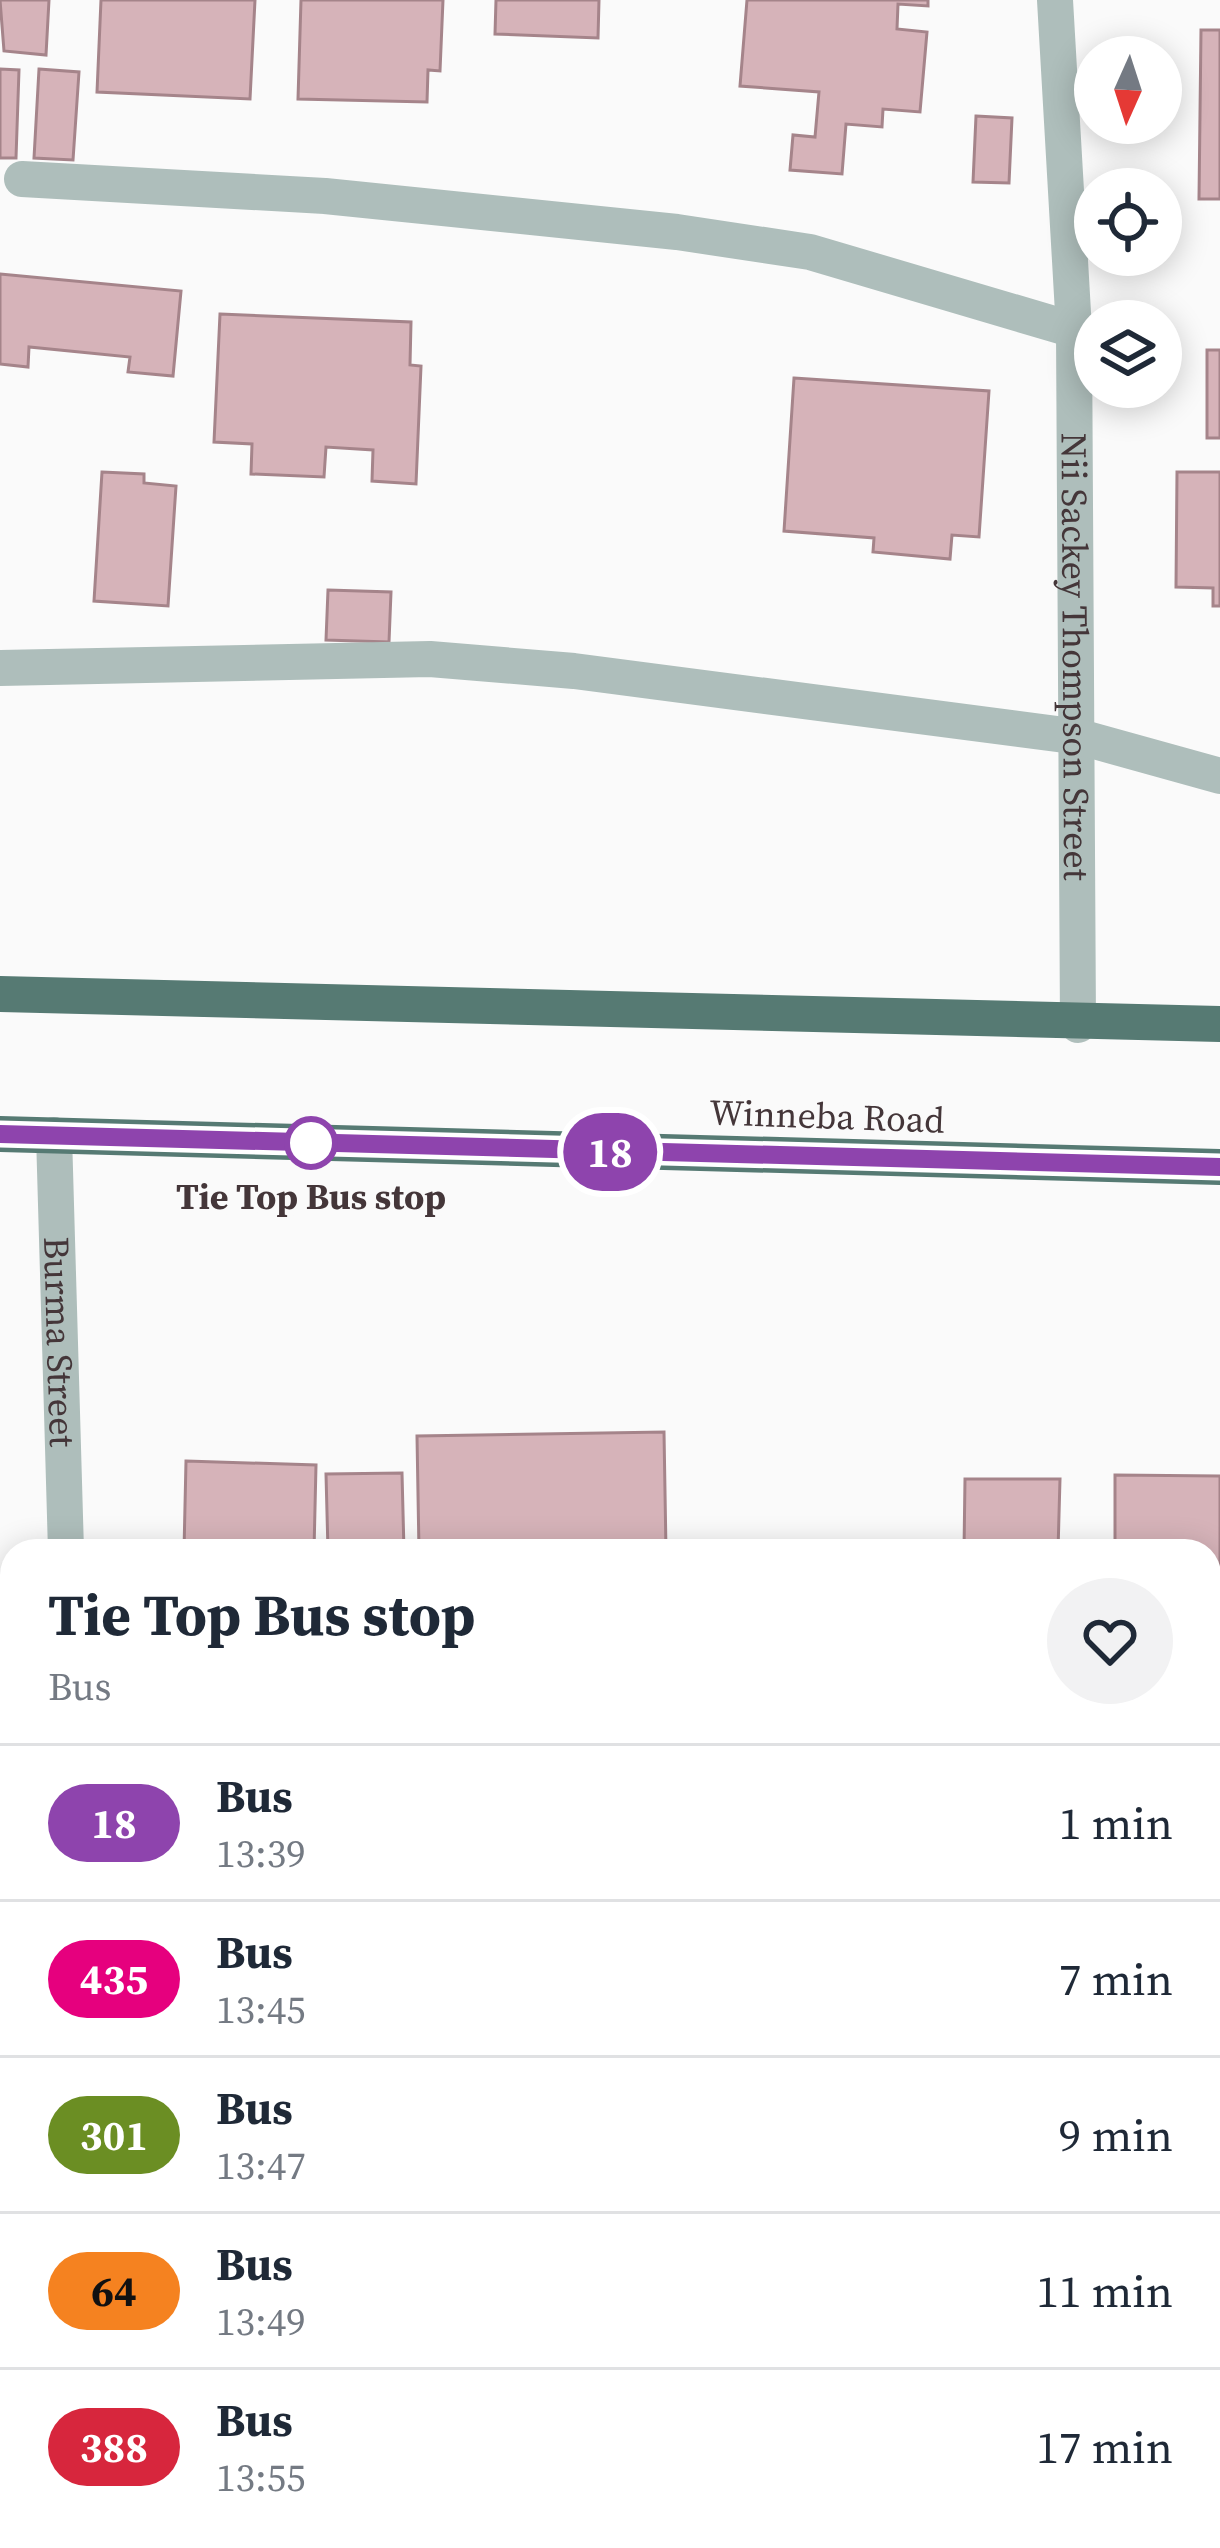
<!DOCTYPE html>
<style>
body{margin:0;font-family:"Source Serif 4",serif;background:#f2f2f3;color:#1f2937;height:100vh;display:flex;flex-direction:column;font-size:45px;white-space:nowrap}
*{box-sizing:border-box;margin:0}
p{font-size:39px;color:#747a83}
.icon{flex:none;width:66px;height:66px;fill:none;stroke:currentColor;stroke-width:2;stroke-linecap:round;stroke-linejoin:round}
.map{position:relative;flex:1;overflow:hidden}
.details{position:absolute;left:0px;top:1539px;width:1221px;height:1011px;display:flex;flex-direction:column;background:#fff;border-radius:36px 36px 0 0;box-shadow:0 6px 30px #0003}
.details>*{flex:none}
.badge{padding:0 24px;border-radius:39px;font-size:42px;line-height:78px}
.needle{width:78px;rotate:183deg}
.tools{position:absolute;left:1074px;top:36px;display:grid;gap:24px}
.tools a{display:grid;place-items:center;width:108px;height:108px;border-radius:50%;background:#fff;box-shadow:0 6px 30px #0003;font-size:60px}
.map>.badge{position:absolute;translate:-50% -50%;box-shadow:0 0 0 6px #fff}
.round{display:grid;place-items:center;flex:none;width:126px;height:126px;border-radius:63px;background:#f2f2f3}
.overview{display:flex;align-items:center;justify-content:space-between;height:204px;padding:0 48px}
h1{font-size:57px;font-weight:700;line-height:90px}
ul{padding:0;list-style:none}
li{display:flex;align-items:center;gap:36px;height:156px;padding:0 48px;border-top:3px solid #e0e1e3}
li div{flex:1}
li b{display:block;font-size:45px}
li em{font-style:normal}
li .badge{min-width:132px;font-weight:700;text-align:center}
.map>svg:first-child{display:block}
</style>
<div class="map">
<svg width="1220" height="2548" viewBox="0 0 1220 2548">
<rect width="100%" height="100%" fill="#fafafa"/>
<g fill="#d6b3b9" stroke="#a5848a" stroke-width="3">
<path d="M0,0H49L46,55L4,51Z"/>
<path d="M101,0H255L250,99L97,92Z"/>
<path d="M301,0H443L440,71L428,70L427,102L298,99Z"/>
<path d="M496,0H599L598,38L495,34Z"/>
<path d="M747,0H928V6L898,4L897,29L927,32L920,112L883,109L882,127L846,124L842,174L790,170L793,135L815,137L819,92L740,86Z"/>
<path d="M1201,30H1220V199H1199Z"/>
<path d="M0,69L19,70L16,158H0Z"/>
<path d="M39,69L79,72L73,160L34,158Z"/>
<path d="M976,116L1012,118L1009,183L973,182Z"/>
<path d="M0,274L181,291L173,376L128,372L130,357L29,347L28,367L0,364Z"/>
<path d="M220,314L411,322L410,365L421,366L416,484L372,481L373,450L326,447L324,477L251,474L252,444L214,442Z"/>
<rect x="1207" y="350" width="13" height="88"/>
<path d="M794,378L989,391L979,537L952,535L950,559L873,552L874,538L784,531Z"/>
<path d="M102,472L144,474V483L176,486L168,606L94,601Z"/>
<path d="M1177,472H1220V606H1213V588L1176,587Z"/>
<path d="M328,590L391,592L389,642L326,640Z"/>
<path d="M664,1432L666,1551H419L417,1436Z"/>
<path d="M186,1461L316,1465L314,1551H184Z"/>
<path d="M402,1473L404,1551H328L326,1474Z"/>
<path d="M1115,1475L1220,1476V1717L1209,1716V1551H1115Z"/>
<path d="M965,1479H1060L1058,1551H964Z"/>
<rect x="0" y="1777" width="12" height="58"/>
<rect x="1209" y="1825" width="11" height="144"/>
<path d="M12,2155V2414L0,2415V2156Z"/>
<path d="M1209,2160H1215L1220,2230V2435L1209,2436Z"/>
<path d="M0,2493H12V2538H51L50,2548H0Z"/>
<rect x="152" y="2538" width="263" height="10"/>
<path d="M451,2538H585V2548H452Z"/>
<rect x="760" y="2538" width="131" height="10"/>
<path d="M931,2538L1109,2539V2548H931Z"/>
<path d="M1116,2538H1182L1183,2548H1116Z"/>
</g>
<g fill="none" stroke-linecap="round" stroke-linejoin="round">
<g stroke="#aebebb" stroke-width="36">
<path id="s1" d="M1055,0L1074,330L1078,1025"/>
<path d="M22,179L325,196L677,232L810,252L1074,330"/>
<path d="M0,668L430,659L574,671L1080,737L1220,776"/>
<path id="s2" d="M54,1135L66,1551"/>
<path d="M1209,2078L1220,2077"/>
<path d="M0,2103H12"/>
<path d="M0,2451L12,2450"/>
<path d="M85,2538V2548"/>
</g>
<g stroke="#567a73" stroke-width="36">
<path d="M0,994L1220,1024"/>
<path d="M0,1134L1220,1167"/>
</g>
</g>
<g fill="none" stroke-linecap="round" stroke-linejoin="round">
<g stroke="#fff" stroke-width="27">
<path id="line" d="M0,1134L1220,1167"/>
</g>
<use href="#line" stroke="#8e44ad" stroke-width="18"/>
</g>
<circle fill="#fff" stroke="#8e44ad" stroke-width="6" cx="311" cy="1143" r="24"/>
<g text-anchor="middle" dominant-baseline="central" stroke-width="12" stroke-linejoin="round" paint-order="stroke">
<g font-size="36" fill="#443639" stroke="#fafafa">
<text stroke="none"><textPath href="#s1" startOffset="657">Nii Sackey Thompson Street</textPath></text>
<text transform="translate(827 1116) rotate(2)">Winneba Road</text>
<text stroke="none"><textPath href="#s2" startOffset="207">Burma Street</textPath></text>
</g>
<g font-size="36" font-weight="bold" fill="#443639" stroke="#fafafa">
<text x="311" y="1196">Tie Top Bus stop</text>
</g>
</g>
</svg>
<div class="tools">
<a><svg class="needle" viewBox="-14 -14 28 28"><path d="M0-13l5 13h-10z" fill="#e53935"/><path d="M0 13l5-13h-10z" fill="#747a83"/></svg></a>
<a><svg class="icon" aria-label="locate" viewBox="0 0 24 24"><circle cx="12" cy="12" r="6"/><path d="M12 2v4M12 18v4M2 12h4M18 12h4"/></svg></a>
<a><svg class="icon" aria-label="layers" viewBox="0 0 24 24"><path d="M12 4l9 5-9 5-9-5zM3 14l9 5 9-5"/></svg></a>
</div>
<b class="badge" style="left:610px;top:1152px;background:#8e44ad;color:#fff">18</b>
<section class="details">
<div class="overview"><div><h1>Tie Top Bus stop</h1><p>Bus</p></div><a class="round"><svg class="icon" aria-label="heart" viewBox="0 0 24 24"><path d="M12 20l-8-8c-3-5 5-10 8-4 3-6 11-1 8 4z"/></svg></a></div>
<ul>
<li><span class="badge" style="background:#8e44ad;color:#fff">18</span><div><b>Bus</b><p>13:39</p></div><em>1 min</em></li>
<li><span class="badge" style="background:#e6007e;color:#fff">435</span><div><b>Bus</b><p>13:45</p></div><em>7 min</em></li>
<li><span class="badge" style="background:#6b8e23;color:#fff">301</span><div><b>Bus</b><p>13:47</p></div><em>9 min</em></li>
<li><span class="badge" style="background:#f58220;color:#111">64</span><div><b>Bus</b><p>13:49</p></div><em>11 min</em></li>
<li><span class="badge" style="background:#d7263d;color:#fff">388</span><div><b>Bus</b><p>13:55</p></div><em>17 min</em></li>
</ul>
</section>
</div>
